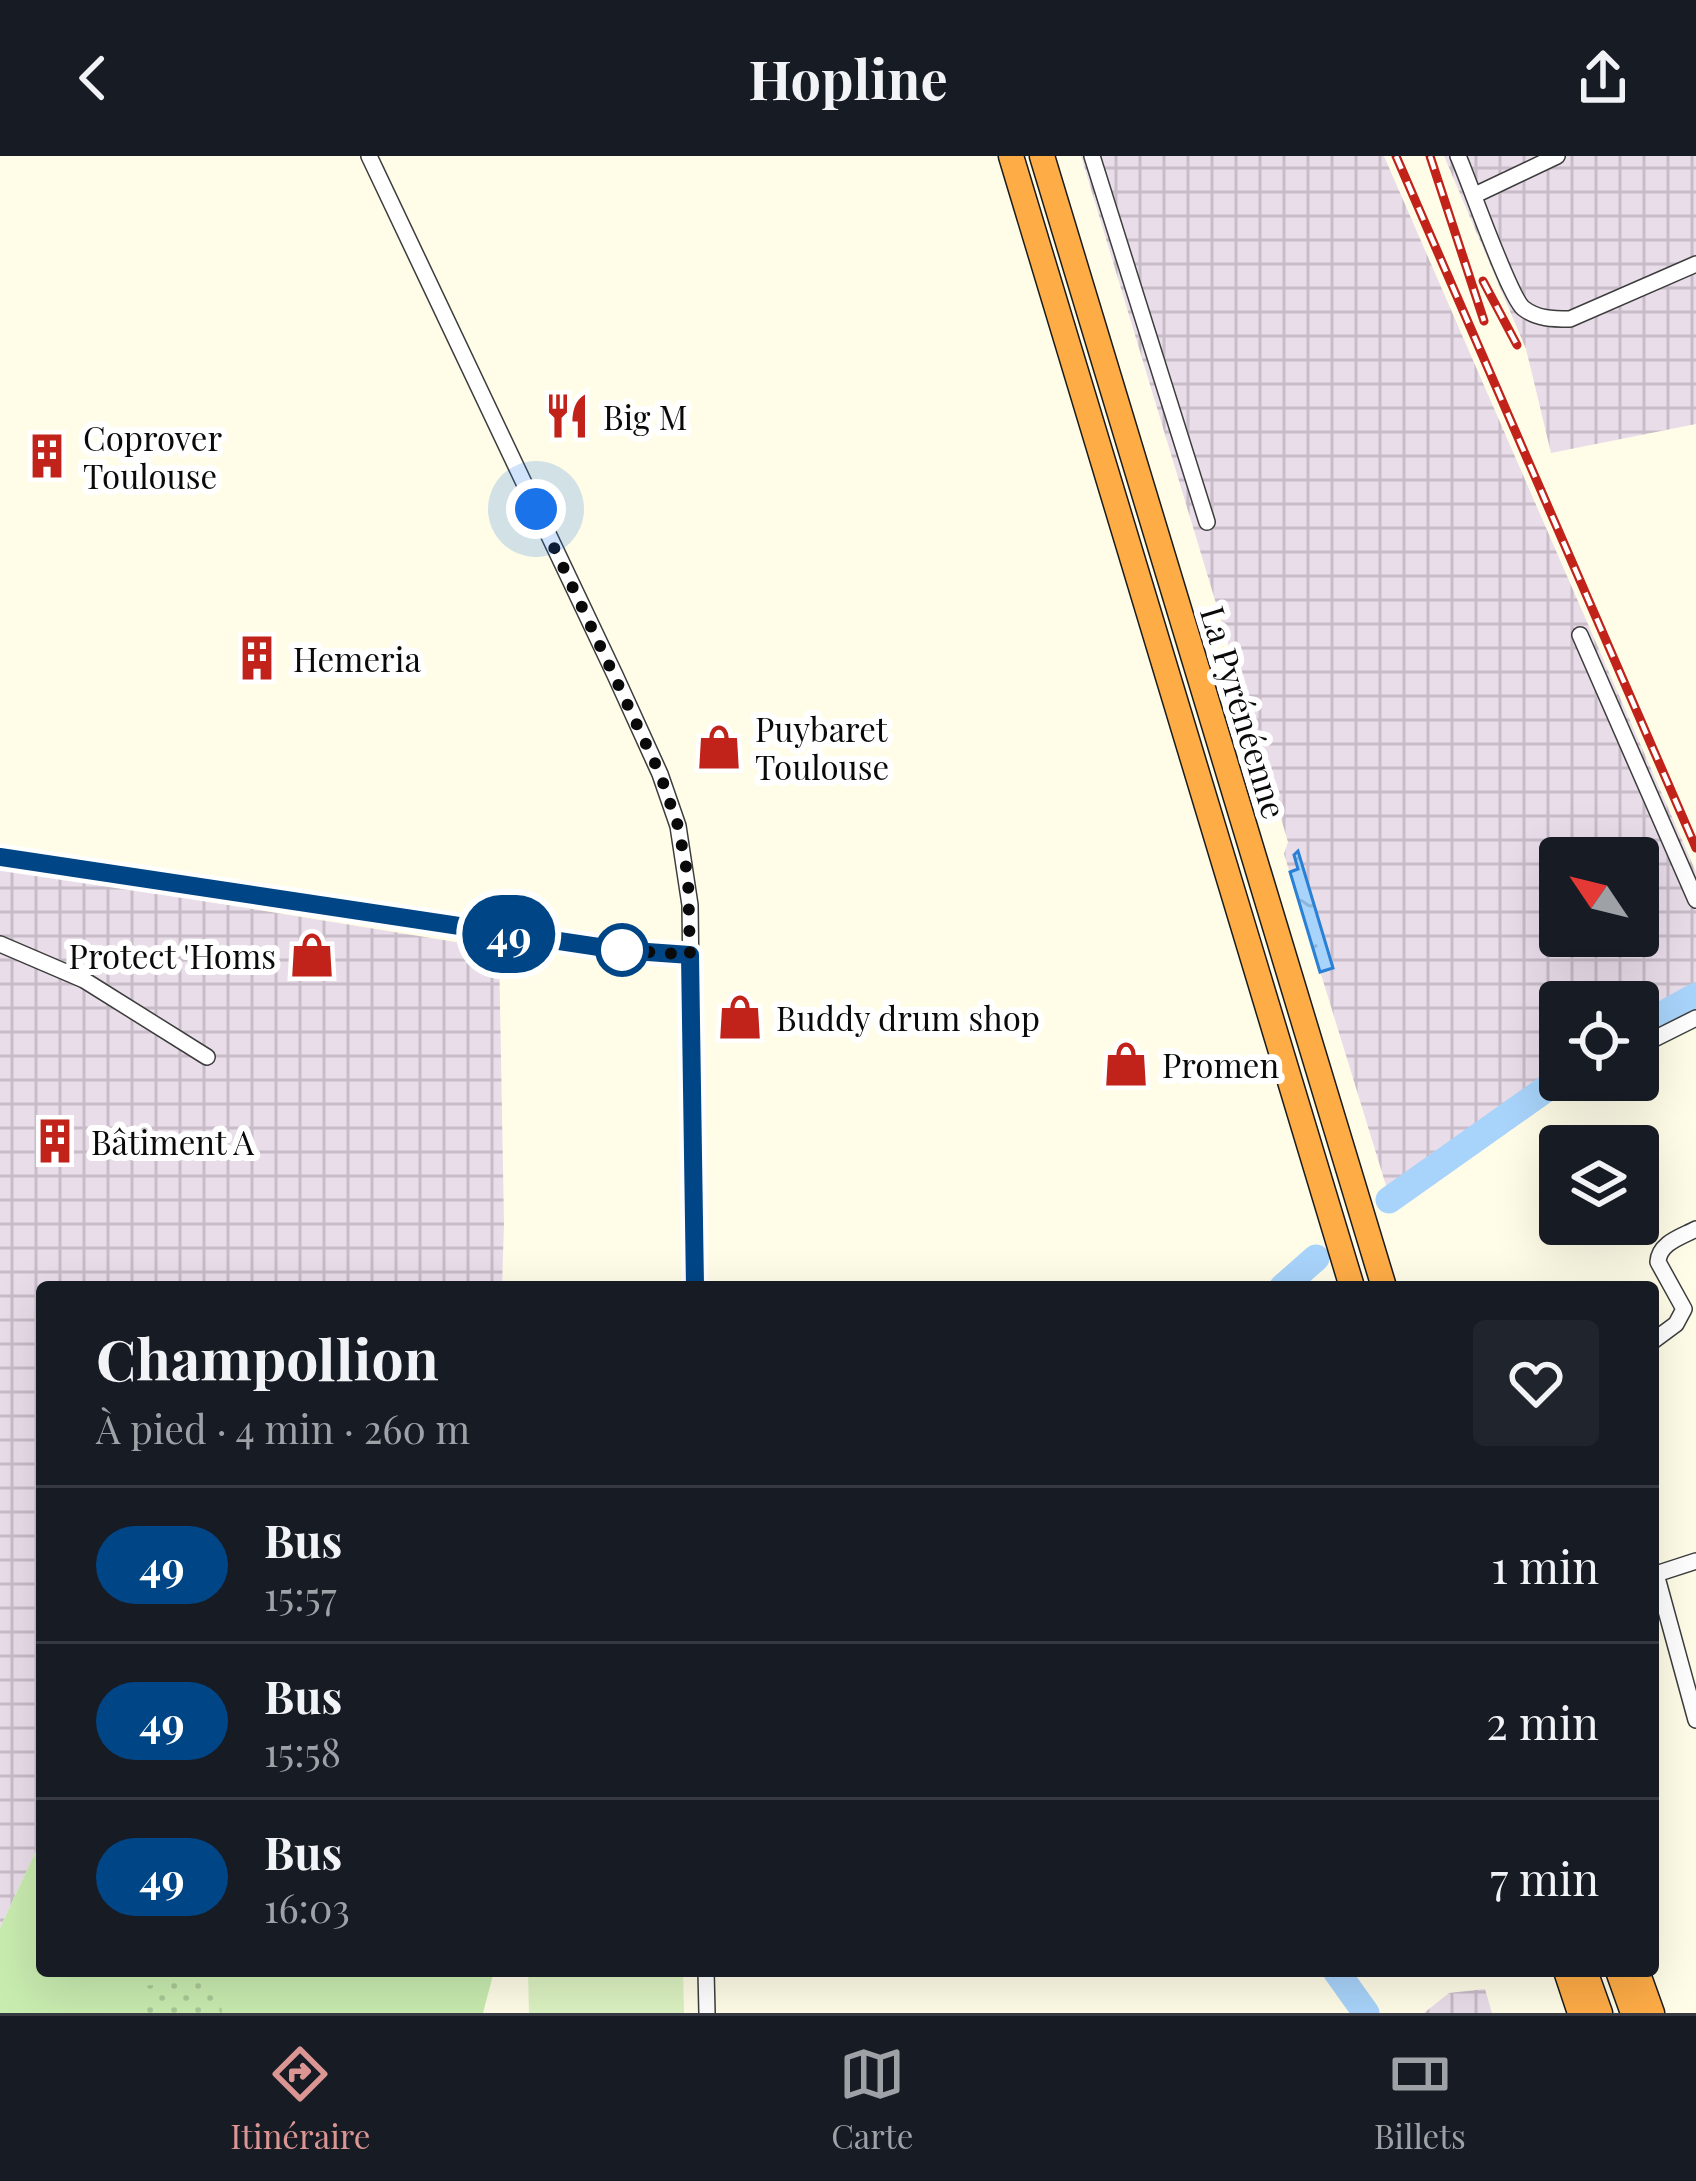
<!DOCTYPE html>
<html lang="fr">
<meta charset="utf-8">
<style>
body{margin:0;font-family:"Playfair Display",serif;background:#20242c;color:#f1f3f6;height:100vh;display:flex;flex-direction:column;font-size:45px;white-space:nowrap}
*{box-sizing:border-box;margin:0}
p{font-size:39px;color:#9ea1a6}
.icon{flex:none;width:66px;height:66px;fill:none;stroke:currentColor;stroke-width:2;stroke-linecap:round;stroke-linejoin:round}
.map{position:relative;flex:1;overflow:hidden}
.details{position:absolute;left:36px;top:1125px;width:1623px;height:696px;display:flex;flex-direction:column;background:#171b24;border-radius:12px;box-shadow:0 12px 48px #0002}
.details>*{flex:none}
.badge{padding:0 24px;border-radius:39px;font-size:42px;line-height:78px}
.needle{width:78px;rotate:305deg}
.tools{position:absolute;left:1539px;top:681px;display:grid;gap:24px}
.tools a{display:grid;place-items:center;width:120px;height:120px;border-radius:12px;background:#171b24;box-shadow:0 12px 48px #0002;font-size:60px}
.you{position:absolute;width:60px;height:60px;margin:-30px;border:9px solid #fff;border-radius:50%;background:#1a73e8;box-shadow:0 0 0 18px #1a73e833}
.map>.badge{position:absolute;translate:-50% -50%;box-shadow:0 0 0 6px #fff}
.round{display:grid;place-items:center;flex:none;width:126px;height:126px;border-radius:12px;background:#20242c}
.headline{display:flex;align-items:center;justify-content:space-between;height:204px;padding:0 60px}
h1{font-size:57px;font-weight:700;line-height:90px}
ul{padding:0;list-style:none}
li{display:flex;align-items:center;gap:36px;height:156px;padding:0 60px;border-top:3px solid #363941}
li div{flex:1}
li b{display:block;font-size:45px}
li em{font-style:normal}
li .badge{min-width:132px;font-weight:700;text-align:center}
header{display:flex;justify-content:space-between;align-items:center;height:156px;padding:0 60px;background:#171b24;font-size:54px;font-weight:700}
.menu{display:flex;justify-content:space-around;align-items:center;height:168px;border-top:3px solid #363941;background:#171b24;font-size:33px;color:#9ea1a6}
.menu a{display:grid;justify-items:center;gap:6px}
.menu .selected{color:#db9593}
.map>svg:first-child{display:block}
</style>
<header><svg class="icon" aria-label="back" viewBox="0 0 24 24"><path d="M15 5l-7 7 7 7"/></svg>Hopline<svg class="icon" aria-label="share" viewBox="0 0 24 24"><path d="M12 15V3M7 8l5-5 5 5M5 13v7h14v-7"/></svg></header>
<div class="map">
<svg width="1696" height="1857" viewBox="0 0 1696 1857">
<defs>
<pattern id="industrial-grid" width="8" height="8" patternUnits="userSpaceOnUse" patternTransform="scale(3)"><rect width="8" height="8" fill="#eaddea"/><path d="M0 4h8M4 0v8" fill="none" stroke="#c7bcc7"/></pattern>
<pattern id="garden-dots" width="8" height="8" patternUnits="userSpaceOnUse" patternTransform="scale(3)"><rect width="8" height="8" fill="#c8ebaf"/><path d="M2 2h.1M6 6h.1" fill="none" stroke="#aac895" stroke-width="1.8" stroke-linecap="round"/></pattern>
<pattern id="water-ripples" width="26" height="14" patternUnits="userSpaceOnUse" patternTransform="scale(3)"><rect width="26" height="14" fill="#a8d3fa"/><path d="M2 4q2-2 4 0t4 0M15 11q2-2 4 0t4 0" fill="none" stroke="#8fb4d5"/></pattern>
</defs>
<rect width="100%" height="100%" fill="#fffde7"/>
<g fill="url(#industrial-grid)" fill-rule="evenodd">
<path d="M1081,0H1384L1696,716V827L1638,859V846H1560V910L1388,1036L1284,698L1288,686ZM1560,702H1638V780H1560Z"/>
<path d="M1444,0H1696V268L1551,297L1526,193Z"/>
<path d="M0,712L499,793L504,1067L502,1131H42V1682L0,1772Z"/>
<path d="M1485,1833L1492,1857H1424L1449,1837Z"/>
</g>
<path fill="#c8ebaf" d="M42,1682V1815H494L483,1857H0V1772Z"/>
<path fill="url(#garden-dots)" d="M218,1822L222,1857H147L144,1830Z"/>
<path fill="#dcf2c1" d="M528,1815H683L684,1857H529Z"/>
<path fill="url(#water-ripples)" stroke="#2a80d6" stroke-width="3" d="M1298,695L1333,812L1320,816L1290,716L1298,713L1294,699Z"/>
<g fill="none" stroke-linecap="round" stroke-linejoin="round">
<g stroke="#a8d3fa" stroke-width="27">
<path d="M1638,872L1696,840"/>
<path d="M1389,1044L1560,923"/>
<path d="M1283,1131L1316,1102"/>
<path d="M1336,1815L1366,1857"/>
</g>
<g stroke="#3d3d3d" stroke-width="18">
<g id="minor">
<path d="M369,0L615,519L660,618L678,670L690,749L695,1131"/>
<path d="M1092,0L1207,366"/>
<path d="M1458,0C1470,27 1508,138 1523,152C1537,163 1553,163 1570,163L1696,108"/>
<path d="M1475,39L1557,0"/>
<path d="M1580,479L1696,744"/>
<path d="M0,701L655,799H690"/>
<path d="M0,788L84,824L207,901"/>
<path d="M1638,891L1696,862"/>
<path d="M1565,936L1584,924"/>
<path d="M1653,1185L1676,1168L1684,1153L1658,1106C1659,1087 1681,1081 1696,1073"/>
<path d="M1696,1405L1656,1418L1696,1564"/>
<path d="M706,1815L707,1857"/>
</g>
</g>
<g stroke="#1b1b1b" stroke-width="27">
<g id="highway">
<path d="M1011,0L1352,1131"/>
<path d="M1042,0L1384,1131"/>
<path d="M1566,1815L1580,1857"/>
<path d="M1585,1815L1600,1857"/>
<path d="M1618,1815L1633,1857"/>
<path d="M1637,1815L1652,1857"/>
</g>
</g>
<use href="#minor" stroke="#fff" stroke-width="15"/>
<use href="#highway" stroke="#feac46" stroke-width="24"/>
<g stroke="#c1231b" stroke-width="9">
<g id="rail">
<path d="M1396,0L1696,692"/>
<path d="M1430,0L1484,165"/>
<path d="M1483,125L1517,189"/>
</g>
</g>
<use href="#rail" stroke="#fff" stroke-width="4.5" stroke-dasharray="14" stroke-linecap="butt"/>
</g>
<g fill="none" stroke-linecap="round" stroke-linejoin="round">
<g stroke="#fff" stroke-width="27">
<path id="line" d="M0,701L619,794L690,799L695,1131"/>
</g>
<use href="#line" stroke="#004687" stroke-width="18"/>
<path stroke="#0a0a0a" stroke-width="12" stroke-dasharray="0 21.6" d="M536,353L660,618L678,670L688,721L690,799L622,794"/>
</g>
<defs>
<g id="restaurant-bare" transform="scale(3.6)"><path d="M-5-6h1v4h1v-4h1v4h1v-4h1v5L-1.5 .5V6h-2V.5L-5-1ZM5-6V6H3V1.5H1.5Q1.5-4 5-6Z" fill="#c1231b" stroke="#fff" stroke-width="2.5" paint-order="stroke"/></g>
<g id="building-bare" transform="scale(3.6)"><path d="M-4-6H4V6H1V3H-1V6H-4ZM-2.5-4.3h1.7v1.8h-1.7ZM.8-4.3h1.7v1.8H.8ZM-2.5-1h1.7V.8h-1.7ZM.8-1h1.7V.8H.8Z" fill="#c1231b" stroke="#fff" stroke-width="2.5" paint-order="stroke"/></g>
<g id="shop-bare" transform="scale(3.6)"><path d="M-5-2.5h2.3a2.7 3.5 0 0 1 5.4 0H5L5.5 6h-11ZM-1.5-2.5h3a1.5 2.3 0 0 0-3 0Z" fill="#c1231b" stroke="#fff" stroke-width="2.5" paint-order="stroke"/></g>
</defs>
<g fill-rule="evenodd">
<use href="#restaurant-bare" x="567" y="260"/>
<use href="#building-bare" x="47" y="300"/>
<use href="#building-bare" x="257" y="502"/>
<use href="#shop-bare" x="719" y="591"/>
<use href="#shop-bare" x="312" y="799"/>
<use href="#shop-bare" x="740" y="861"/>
<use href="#shop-bare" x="1126" y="908"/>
<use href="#building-bare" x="55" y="985"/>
</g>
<circle fill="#fff" stroke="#004687" stroke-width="6" cx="622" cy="794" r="24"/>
<g text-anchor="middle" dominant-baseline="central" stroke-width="12" stroke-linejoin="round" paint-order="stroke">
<g font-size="33" fill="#0a0a0a" stroke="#fff" text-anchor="start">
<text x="603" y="260">Big M</text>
<text x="83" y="281">Coprover<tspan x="83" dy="38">Toulouse</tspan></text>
<text x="293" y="502">Hemeria</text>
<text x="755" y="572">Puybaret<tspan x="755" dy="38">Toulouse</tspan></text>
<text x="276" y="799" text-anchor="end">Protect 'Homs</text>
<text x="776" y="861">Buddy drum shop</text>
<text x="1162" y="908">Promen</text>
<text x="91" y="985">Bâtiment A</text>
</g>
<g font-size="33" fill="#0a0a0a" stroke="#fff">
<text transform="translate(1245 556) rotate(73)">La Pyrénéenne</text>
</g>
</g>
</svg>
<div class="tools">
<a><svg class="needle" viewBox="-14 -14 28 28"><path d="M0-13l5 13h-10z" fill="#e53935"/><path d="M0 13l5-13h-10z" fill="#9ea1a6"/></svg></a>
<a><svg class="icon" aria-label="locate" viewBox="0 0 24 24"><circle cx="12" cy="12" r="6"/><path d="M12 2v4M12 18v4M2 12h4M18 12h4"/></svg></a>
<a><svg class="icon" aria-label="layers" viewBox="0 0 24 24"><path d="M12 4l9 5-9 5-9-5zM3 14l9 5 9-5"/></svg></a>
</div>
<div class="you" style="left:536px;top:353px"></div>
<b class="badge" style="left:509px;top:778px;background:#004687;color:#fff">49</b>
<section class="details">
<div class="headline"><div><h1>Champollion</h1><p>À pied · 4 min · 260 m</p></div><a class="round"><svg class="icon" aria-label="heart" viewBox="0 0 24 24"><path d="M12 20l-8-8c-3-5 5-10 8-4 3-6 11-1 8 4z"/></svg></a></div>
<ul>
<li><span class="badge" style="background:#004687;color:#fff">49</span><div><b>Bus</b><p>15:57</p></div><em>1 min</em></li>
<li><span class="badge" style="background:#004687;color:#fff">49</span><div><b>Bus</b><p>15:58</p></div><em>2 min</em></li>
<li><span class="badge" style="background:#004687;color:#fff">49</span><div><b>Bus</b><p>16:03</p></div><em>7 min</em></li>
</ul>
</section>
</div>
<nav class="menu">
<a class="selected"><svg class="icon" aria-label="directions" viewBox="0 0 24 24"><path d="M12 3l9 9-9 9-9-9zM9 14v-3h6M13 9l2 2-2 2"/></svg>Itinéraire</a>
<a><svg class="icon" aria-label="map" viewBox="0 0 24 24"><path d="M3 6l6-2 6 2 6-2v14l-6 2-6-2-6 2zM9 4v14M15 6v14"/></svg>Carte</a>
<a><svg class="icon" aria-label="tickets" viewBox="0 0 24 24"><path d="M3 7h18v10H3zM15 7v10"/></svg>Billets</a>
</nav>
